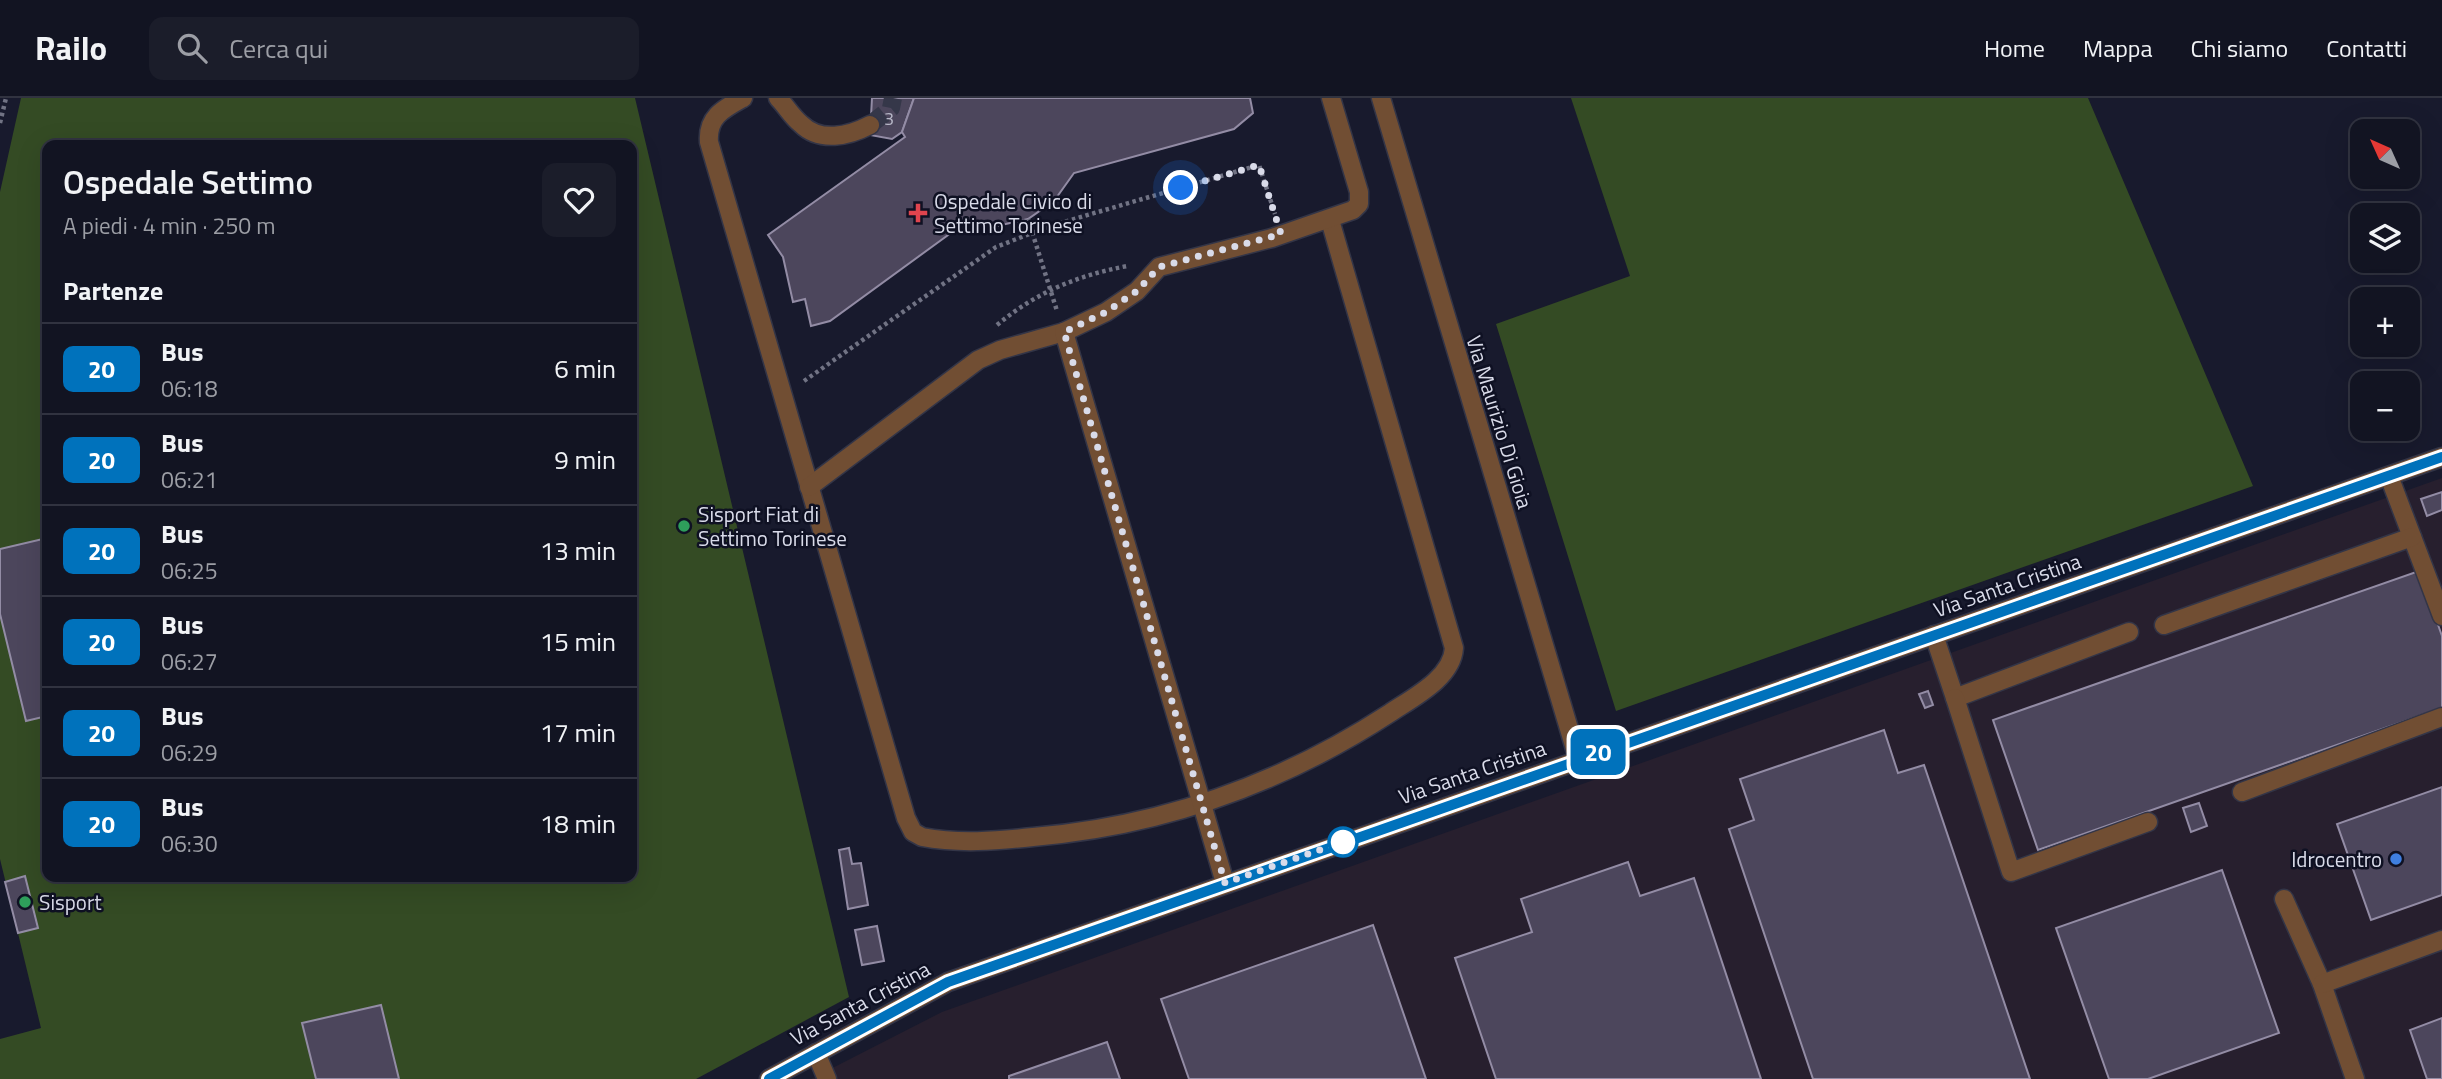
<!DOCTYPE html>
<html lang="it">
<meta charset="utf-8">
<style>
body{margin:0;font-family:"Titillium Web",sans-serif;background:#1b1d2a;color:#f1f3f6;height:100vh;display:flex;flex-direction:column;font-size:26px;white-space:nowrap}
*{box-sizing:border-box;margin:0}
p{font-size:23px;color:#9c9ea5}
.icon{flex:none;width:38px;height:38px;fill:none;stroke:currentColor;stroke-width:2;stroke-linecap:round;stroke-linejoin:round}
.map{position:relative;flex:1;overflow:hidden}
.panel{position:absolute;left:42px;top:42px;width:595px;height:742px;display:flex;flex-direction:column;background:#121422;border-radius:14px;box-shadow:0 7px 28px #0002,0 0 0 2px #313340}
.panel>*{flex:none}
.badge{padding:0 14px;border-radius:10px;font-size:24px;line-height:46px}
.needle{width:46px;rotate:315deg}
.fabs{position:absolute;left:2350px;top:21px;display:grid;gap:14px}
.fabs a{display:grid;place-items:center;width:70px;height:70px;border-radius:14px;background:#121422;box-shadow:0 7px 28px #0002,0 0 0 2px #313340;font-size:35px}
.you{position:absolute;width:35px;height:35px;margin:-18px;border:5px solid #fff;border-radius:50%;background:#1a73e8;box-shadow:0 0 0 10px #1a73e833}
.map>.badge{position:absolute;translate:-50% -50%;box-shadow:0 0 0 4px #fff}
h2{padding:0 21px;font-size:26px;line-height:63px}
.round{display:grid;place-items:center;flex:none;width:74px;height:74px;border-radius:14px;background:#1b1d2a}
.head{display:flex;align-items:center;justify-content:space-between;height:119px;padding:0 21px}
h1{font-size:33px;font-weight:600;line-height:52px}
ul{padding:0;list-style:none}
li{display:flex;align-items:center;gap:21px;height:91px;padding:0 21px;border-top:2px solid #313340}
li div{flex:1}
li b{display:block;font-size:26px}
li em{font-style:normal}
li .badge{min-width:77px;font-weight:700;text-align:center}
header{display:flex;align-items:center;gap:42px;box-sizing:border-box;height:98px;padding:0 35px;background:#121422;border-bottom:2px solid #313340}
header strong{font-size:33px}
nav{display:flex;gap:38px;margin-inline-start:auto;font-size:24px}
.search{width:490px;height:63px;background:#1b1d2a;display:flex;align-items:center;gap:18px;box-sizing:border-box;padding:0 24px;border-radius:14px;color:#9c9ea5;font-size:26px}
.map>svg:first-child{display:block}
</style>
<header>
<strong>Railo</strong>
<div class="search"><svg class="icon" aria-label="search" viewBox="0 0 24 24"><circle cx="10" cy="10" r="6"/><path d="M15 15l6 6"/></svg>Cerca qui</div>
<nav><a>Home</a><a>Mappa</a><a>Chi siamo</a><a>Contatti</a></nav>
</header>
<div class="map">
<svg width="2442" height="981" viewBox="0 0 2442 981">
<rect width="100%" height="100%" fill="#181a2d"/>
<path fill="#271f2e" d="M2442,380V981H811L942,914Z"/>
<g fill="#344b24" fill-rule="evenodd">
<path d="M21,0H635L849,899L696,981H0V941L41,930L0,761V94ZM47,47H632V779H47Z"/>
<path d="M1571,0H2088L2253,388L1616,613L1496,226L1630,178Z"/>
</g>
<g fill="#4c465c" stroke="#938ca5" stroke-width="2">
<path d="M872,0H914L902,34L892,41L870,37Z"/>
<path d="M914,0H1250L1253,15L1234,31L1074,75L1054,103L1028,121L997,128L966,124L830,223L811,228L805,201L793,204L783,159L768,137L905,39L902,34Z"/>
<path d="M2442,394V412L2427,418L2421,401Z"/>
<path d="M47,440V618L26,623L0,516V451Z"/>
<path d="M2419,473L2442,538V610L2038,752L1993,622Z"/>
<path d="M1928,593L1933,607L1925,610L1919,596Z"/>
<path d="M1884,632L1898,675L1924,667L2030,981H1813L1729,731L1754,722L1740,681Z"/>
<path d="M2442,689V797L2371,822L2337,726Z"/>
<path d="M2199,705L2207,728L2191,734L2183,710Z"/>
<path d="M849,750L852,766L861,765L868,807L848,811L839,752Z"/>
<path d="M1628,764L1640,798L1694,780L1761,981H1496L1455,860L1532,834L1521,801Z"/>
<path d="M2222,772L2279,935L2148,981H2109L2056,830Z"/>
<path d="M25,778L38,830L18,835L5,784Z"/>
<path d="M1373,827L1426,981H1189L1161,901Z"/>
<path d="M877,828L884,863L862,867L855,832Z"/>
<path d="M381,907L399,981H316L302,925Z"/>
<path d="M2442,920V981H2427L2410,932Z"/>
<path d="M1107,944L1120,981H1009V978Z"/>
</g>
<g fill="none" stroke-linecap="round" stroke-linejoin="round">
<path stroke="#353749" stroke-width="18" stroke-dasharray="18 9" stroke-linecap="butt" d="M870,27L891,10L893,0"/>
<g stroke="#333547" stroke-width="21">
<g id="minor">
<path d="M743,0C723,11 707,19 709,44L906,720L913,734L922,739C959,746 996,743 1033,739C1164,728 1281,686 1390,615C1414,599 1452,580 1454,550L1330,122"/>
<path d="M778,0C786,8 792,19 801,26C820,45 849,38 870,27"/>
<path d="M1381,0L1578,661"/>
<path d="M2389,378L2442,518"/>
<path d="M809,389L978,262L1000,252L1064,234"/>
<path d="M2164,527L2412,439"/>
<path d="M1934,537L1955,600L2129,534"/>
<path d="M1955,600L2011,774L2148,724"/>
<path d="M2242,694L2442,619"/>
<path d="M1225,785L1064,234L1106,214L1137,193L1159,169L1272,140L1353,112L1359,106V94L1331,0"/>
<path d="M2284,801L2322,886L2355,981"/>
<path d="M2322,886L2442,842"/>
<path d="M816,955L827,981"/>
<path d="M769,981L948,884L2442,359"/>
</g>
</g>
<g stroke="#717384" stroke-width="4.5" stroke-dasharray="3.5 3.5" stroke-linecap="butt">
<path d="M0,25L6,0"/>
<path d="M1028,121L1057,213"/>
<path d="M997,227C1037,194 1076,178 1127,168"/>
<path d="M804,283L996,149L1050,128L1259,67L1275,116"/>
</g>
<use href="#minor" stroke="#714e33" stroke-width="18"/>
</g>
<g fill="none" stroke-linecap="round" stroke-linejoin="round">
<g stroke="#fff" stroke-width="16">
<path id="line" d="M769,981L948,884L2442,359"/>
</g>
<use href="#line" stroke="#0072bc" stroke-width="10"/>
<path stroke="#d9dbe9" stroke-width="7" stroke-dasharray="0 12.6" d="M1181,90L1259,67L1281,136L1159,169L1137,193L1106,214L1064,234L1225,785L1351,741L1343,744"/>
</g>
<path fill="#e0444e" stroke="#0f1123" stroke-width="2.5" d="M914.5 104.5h7v7h7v7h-7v7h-7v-7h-7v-7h7z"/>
<g fill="#2e9e5b" stroke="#0f1123" stroke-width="2.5">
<circle cx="684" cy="428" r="7"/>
<circle cx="25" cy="804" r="7"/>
</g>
<circle fill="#fff" stroke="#0072bc" stroke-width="3.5" cx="1343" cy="744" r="14"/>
<circle fill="#3f7fe0" stroke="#0f1123" stroke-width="2.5" cx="2396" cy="761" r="7"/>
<g text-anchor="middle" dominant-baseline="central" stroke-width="5" stroke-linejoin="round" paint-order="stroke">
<g font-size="18" fill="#b6b6c6">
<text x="889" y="20">3</text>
</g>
<g font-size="21" fill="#d9dbe9" stroke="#0f1123" text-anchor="start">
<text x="934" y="103">Ospedale Civico di<tspan x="934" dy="24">Settimo Torinese</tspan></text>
<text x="698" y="416">Sisport Fiat di<tspan x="698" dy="24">Settimo Torinese</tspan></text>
<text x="2382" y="761" text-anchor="end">Idrocentro</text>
<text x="39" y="804">Sisport</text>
</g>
<g font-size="21" fill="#d9dbe9" stroke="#0f1123">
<text transform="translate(1500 324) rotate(73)">Via Maurizio Di Gioia</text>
<text transform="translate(2007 487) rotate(-19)">Via Santa Cristina</text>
<text transform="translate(1472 674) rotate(-19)">Via Santa Cristina</text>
<text transform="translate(860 905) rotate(-28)">Via Santa Cristina</text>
</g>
</g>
</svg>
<div class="fabs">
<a><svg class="needle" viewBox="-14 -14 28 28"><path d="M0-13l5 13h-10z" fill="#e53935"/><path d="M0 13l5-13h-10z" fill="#9c9ea5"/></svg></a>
<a><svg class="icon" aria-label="layers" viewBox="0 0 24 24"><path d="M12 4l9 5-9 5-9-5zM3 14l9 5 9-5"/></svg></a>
<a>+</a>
<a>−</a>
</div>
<div class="you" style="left:1181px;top:90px"></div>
<b class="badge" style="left:1598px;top:654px;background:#0072bc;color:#fff">20</b>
<section class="panel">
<div class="head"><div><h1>Ospedale Settimo</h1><p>A piedi · 4 min · 250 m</p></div><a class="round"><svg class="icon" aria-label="heart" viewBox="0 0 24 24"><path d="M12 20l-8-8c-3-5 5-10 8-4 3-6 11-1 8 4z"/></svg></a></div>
<h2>Partenze</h2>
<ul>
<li><span class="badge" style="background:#0072bc;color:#fff">20</span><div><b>Bus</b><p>06:18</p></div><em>6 min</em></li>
<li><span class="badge" style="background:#0072bc;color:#fff">20</span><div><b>Bus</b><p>06:21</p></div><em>9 min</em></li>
<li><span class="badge" style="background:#0072bc;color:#fff">20</span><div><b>Bus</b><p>06:25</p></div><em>13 min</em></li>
<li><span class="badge" style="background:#0072bc;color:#fff">20</span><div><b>Bus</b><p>06:27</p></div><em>15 min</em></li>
<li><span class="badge" style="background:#0072bc;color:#fff">20</span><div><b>Bus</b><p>06:29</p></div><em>17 min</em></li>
<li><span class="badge" style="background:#0072bc;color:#fff">20</span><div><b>Bus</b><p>06:30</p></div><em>18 min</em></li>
</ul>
</section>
</div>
